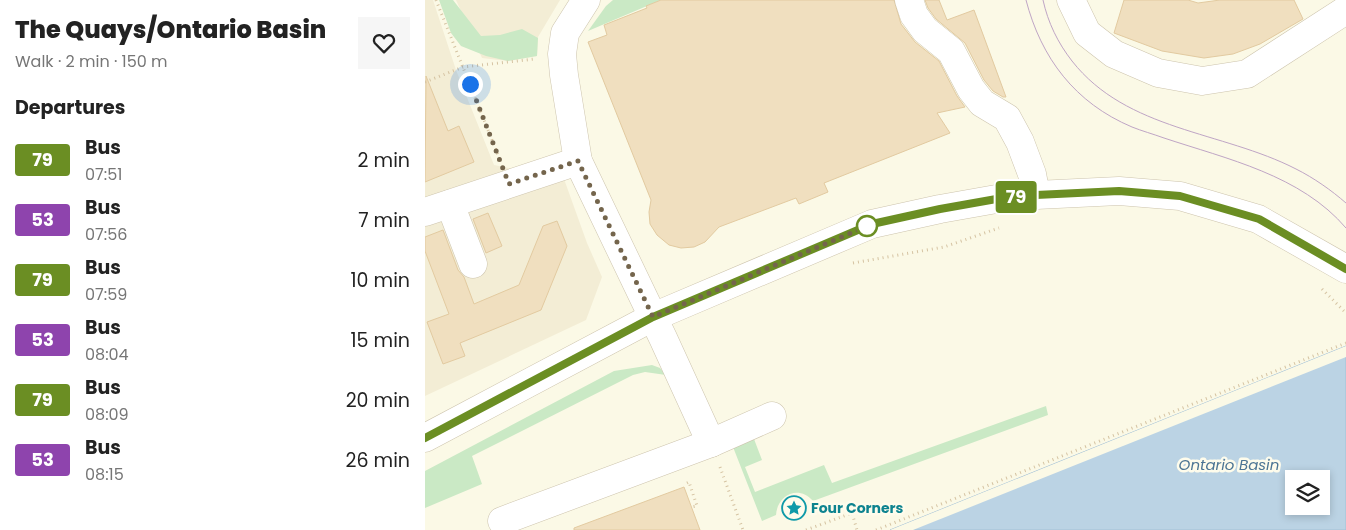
<!DOCTYPE html>
<meta charset="utf-8">
<style>
body{margin:0;font-family:Poppins,sans-serif;background:#f6f6f6;color:#222;height:100vh;display:flex;flex-direction:column;font-size:19px;white-space:nowrap}
*{box-sizing:border-box;margin:0}
p{font-size:16px;color:#767676}
.icon{flex:none;width:28px;height:28px;fill:none;stroke:currentColor;stroke-width:2;stroke-linecap:round;stroke-linejoin:round}
.map{position:relative;flex:1;overflow:hidden}
.sheet{display:flex;flex-direction:column;background:#fff;width:425px}
.sheet>*{flex:none}
.badge{padding:0 10px;border-radius:4px;font-size:18px;line-height:32px}
.tools{position:absolute;left:860px;top:470px;display:grid;gap:10px}
.tools a{display:grid;place-items:center;width:45px;height:45px;border-radius:0px;background:#fff;box-shadow:0 2px 8px #0003;font-size:25px}
.you{position:absolute;width:25px;height:25px;margin:-12px;border:4px solid #fff;border-radius:50%;background:#1a73e8;box-shadow:0 0 0 8px #1a73e833}
.map>.badge{position:absolute;translate:-50% -50%;box-shadow:0 0 0 2px #fff}
h2{padding:0 15px;font-size:19px;line-height:45px}
.round{display:grid;place-items:center;flex:none;width:52px;height:52px;border-radius:0px;background:#f6f6f6}
.head{display:flex;align-items:center;justify-content:space-between;height:85px;padding:0 15px}
h1{font-size:24px;font-weight:800;line-height:38px}
ul{padding:0;list-style:none}
li{display:flex;align-items:center;gap:15px;height:60px;padding:0 15px}
li div{flex:1}
li b{display:block;font-size:19px}
li em{font-style:normal}
li .badge{min-width:55px;font-weight:700;text-align:center}
main{display:flex;flex:1;min-height:0}
.map>svg:first-child{display:block}
</style>
<main>
<section class="sheet">
<div class="head"><div><h1>The Quays/Ontario Basin</h1><p>Walk · 2 min · 150 m</p></div><a class="round"><svg class="icon" aria-label="heart" viewBox="0 0 24 24"><path d="M12 20l-8-8c-3-5 5-10 8-4 3-6 11-1 8 4z"/></svg></a></div>
<h2>Departures</h2>
<ul>
<li><span class="badge" style="background:#6b8e23;color:#fff">79</span><div><b>Bus</b><p>07:51</p></div><em>2 min</em></li>
<li><span class="badge" style="background:#8e44ad;color:#fff">53</span><div><b>Bus</b><p>07:56</p></div><em>7 min</em></li>
<li><span class="badge" style="background:#6b8e23;color:#fff">79</span><div><b>Bus</b><p>07:59</p></div><em>10 min</em></li>
<li><span class="badge" style="background:#8e44ad;color:#fff">53</span><div><b>Bus</b><p>08:04</p></div><em>15 min</em></li>
<li><span class="badge" style="background:#6b8e23;color:#fff">79</span><div><b>Bus</b><p>08:09</p></div><em>20 min</em></li>
<li><span class="badge" style="background:#8e44ad;color:#fff">53</span><div><b>Bus</b><p>08:15</p></div><em>26 min</em></li>
</ul>
</section>
<div class="map">
<svg width="921" height="530" viewBox="0 0 921 530">
<rect width="100%" height="100%" fill="#fbf9e6"/>
<g fill="#f3edd5">
<path d="M0,0H8L31,70L69,165L139,179L162,243L177,277L161,320L0,396Z"/>
<path d="M31,0H135L113,37L112,56L83,61L57,58Z"/>
</g>
<g fill="#cae9c5">
<path d="M14,0H28L56,36L75,35L97,29L113,38L112,56L83,61L61,56L36,46L26,33Z"/>
<path d="M188,0H236L163,31L181,6Z"/>
<path d="M227,365L235,368L241,375L220,372L208,375L47,456L57,484L0,508V471L189,371Z"/>
<path d="M621,406L623,415L388,501C373,484 352,496 351,515L337,521L308,447L329,439L337,460L320,467L330,492L399,465L407,483Z"/>
</g>
<path fill="#bbd3e4" stroke="#a2c0d6" fill-rule="evenodd" d="M921,346V530H465ZM869,479H896V506H869Z"/>
<path fill="#fbf9e6" d="M921,346V357L488,530H465Z"/>
<g fill="#f0dfbf" stroke="#e2caa0">
<path d="M236,0H469L476,24L490,42L514,61L532,96L540,107L512,113L525,133L399,183L403,192L374,204L371,198L294,227L280,242L269,247L256,248L244,245L232,235L225,224L224,212L226,200L163,42L182,35L179,25L222,8L221,6Z"/>
<path d="M500,0H514L522,20L549,10L581,97H578L568,91L559,80L540,43L511,19L503,8Z"/>
<path d="M699,0H763L773,3L795,0H869L878,19L835,44L808,54L779,58L737,51L689,33Z"/>
<path d="M1,76L23,131L34,126L49,162L0,182Z"/>
<path d="M63,213L77,246L61,253L48,219Z"/>
<path d="M132,221L142,246L116,310L35,343L40,356L18,364L2,322L24,314L0,251V237L18,230L33,270L39,277L49,304L94,285L118,226Z"/>
<path d="M259,487L275,530H149V528Z"/>
</g>
<g fill="none" stroke-linecap="round" stroke-linejoin="round">
<g stroke="#cdc4ad" stroke-width="29">
<g id="minor">
<path d="M161,0L140,33L137,54L139,75L153,161L238,338L286,443"/>
<path d="M484,0L489,15L500,30L526,51L546,89L557,103L582,118L595,142L607,174L611,195"/>
<path d="M646,0L662,33L689,54L733,73L777,81L822,74L921,10"/>
<path d="M25,204L48,264"/>
<path d="M0,212L153,161"/>
<path d="M0,438L228,317L447,224L515,209L577,198L611,195L694,191L755,196L833,219L921,269"/>
<path d="M77,521L286,443L347,416"/>
</g>
</g>
<g stroke="#d5c3a2" stroke-width="3" stroke-dasharray="1 4" stroke-linecap="butt">
<path d="M11,0L75,160"/>
<path d="M0,82L38,67L110,59"/>
<path d="M428,263L519,247L574,228"/>
<path d="M897,289L921,313"/>
<path d="M295,467L318,530"/>
<path d="M262,483L264,482L272,506L266,507"/>
<path d="M381,530L427,513L432,530"/>
<path d="M451,530L921,343"/>
</g>
<use href="#minor" stroke="#fff" stroke-width="28"/>
<g stroke="#bfa5c5" stroke-width="1">
<path d="M601,0C616,58 650,103 707,127C717,131 728,134 739,138C802,159 876,175 921,228"/>
<path d="M618,0C623,23 633,43 647,61C702,131 797,131 871,169C889,178 906,190 921,203"/>
</g>
</g>
<g fill="none" stroke-linecap="round" stroke-linejoin="round">
<g stroke="#fff" stroke-width="11">
<path id="line" d="M0,438L228,317L447,224L515,209L577,198L611,195L694,191L755,196L834,219L921,269"/>
</g>
<use href="#line" stroke="#6b8e23" stroke-width="8"/>
<path stroke="#74654c" stroke-width="5" stroke-dasharray="0 9" d="M45,84L84,184L153,161L228,317L447,224L442,226"/>
</g>
<defs>
<g id="sight-ring" transform="scale(1.25)"><circle r="9.5" fill="#fefcec" stroke="#0f9aa8" stroke-width="1.5"/><path d="M0-6L1.8-2.2L6-1.7L2.9 1.2L3.7 5.4L0 3.3L-3.7 5.4L-2.9 1.2L-6-1.7L-1.8-2.2Z" fill="#0f9aa8"/></g>
</defs>
<g fill-rule="evenodd">
<use href="#sight-ring" x="369" y="508"/>
</g>
<circle fill="#fff" stroke="#6b8e23" stroke-width="2.5" cx="442" cy="226" r="10"/>
<g text-anchor="middle" dominant-baseline="central" stroke-width="5" stroke-linejoin="round" paint-order="stroke">
<g font-size="14" font-weight="bold" fill="#0d838f" stroke="#fefcec" text-anchor="start">
<text x="386" y="508">Four Corners</text>
</g>
<g font-size="15" font-style="italic" fill="#4c7594" stroke="#fefcec">
<text x="804" y="464">Ontario Basin</text>
</g>
</g>
</svg>
<div class="tools">
<a><svg class="icon" aria-label="layers" viewBox="0 0 24 24"><path d="M12 4l9 5-9 5-9-5zM3 14l9 5 9-5"/></svg></a>
</div>
<div class="you" style="left:45px;top:84px"></div>
<b class="badge" style="left:591px;top:197px;background:#6b8e23;color:#fff">79</b>
</div>
</main>
